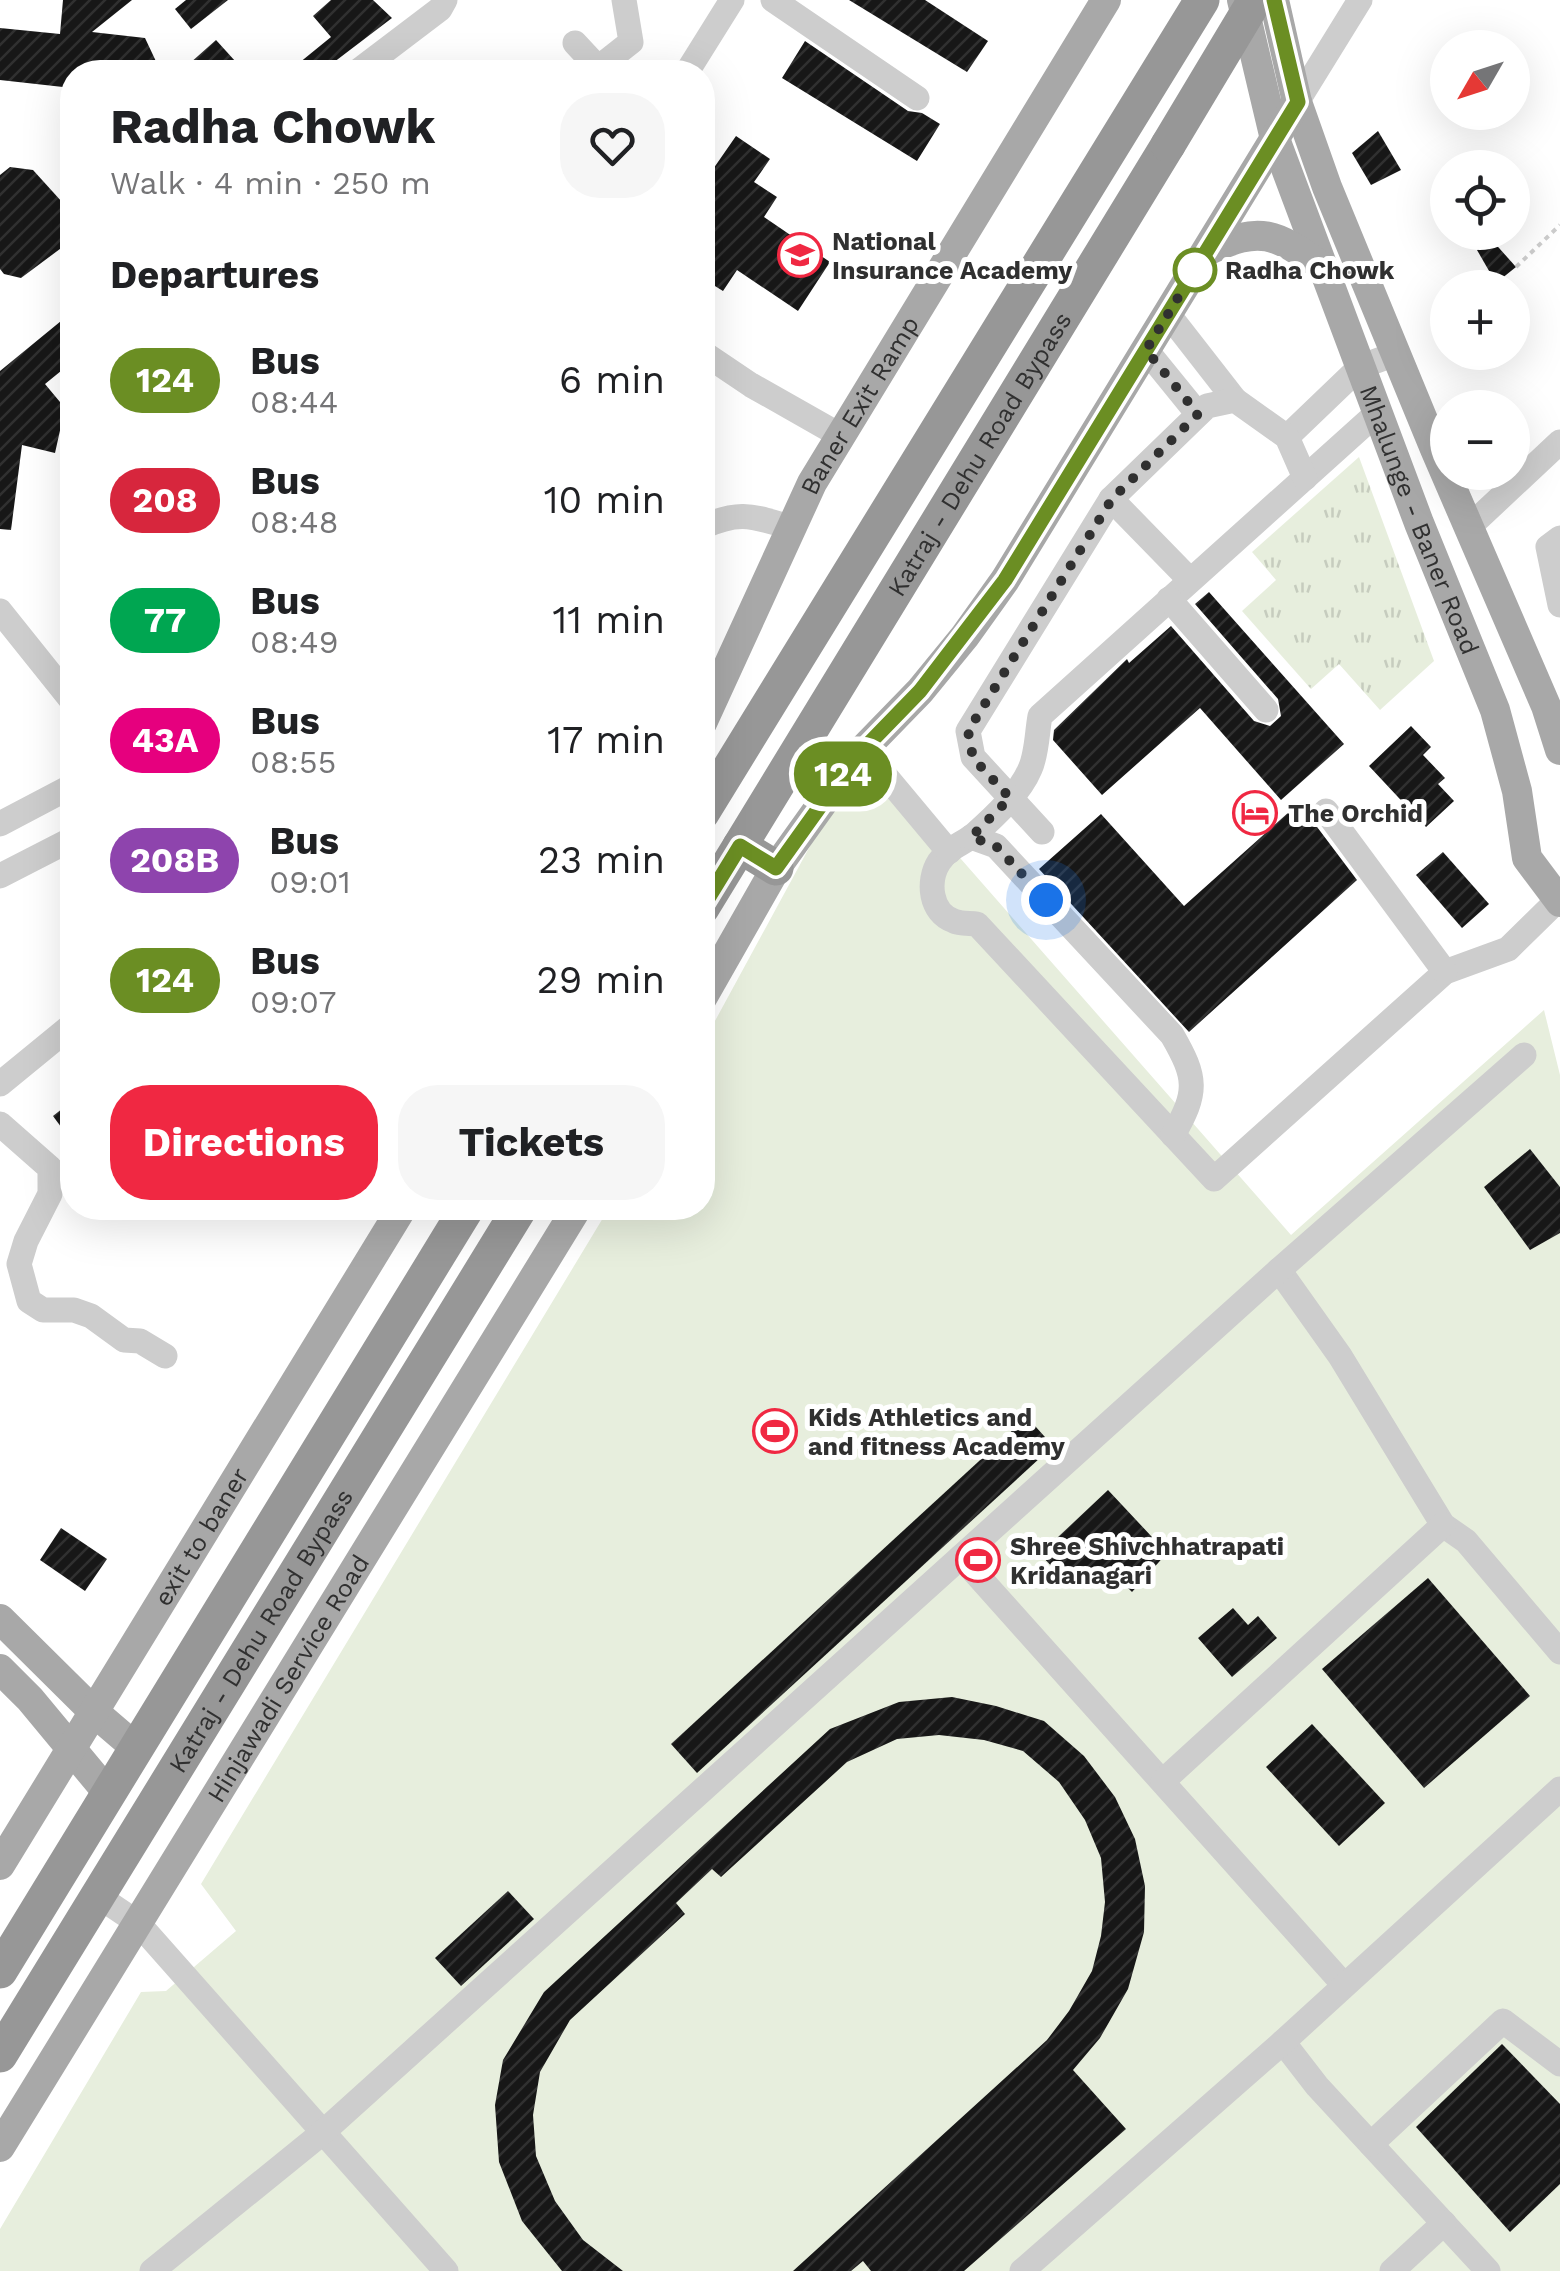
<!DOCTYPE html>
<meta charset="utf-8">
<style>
body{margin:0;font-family:"Work Sans",sans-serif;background:#f6f6f6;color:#202124;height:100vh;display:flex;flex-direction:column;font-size:38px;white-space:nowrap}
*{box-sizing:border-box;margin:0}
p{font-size:32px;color:#757577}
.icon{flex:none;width:55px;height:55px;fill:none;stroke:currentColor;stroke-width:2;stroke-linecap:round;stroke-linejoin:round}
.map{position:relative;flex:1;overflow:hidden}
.drawer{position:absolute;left:60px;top:60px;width:655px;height:1160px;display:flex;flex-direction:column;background:#fff;border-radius:40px;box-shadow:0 10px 40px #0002}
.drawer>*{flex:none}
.badge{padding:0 20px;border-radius:32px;font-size:35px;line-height:65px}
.needle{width:65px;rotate:231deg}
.controls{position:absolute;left:1430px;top:30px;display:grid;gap:20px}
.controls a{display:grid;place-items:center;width:100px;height:100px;border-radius:50%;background:#fff;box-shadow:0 10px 40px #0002;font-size:50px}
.you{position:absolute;width:50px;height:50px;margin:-25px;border:8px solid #fff;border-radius:50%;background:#1a73e8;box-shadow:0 0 0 15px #1a73e833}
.map>.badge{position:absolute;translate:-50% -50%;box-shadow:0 0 0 5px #fff}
h2{padding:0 50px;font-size:38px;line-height:90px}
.round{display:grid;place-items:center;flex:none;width:105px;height:105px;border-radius:40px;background:#f6f6f6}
.summary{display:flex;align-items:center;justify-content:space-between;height:170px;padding:0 50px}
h1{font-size:48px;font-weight:700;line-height:75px}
.cta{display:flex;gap:20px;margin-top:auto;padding:20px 50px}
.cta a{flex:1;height:115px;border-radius:40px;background:#f02842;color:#fff;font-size:40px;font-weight:700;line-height:115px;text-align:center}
.cta a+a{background:#f6f6f6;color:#202124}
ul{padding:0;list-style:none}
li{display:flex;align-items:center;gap:30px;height:120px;padding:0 50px}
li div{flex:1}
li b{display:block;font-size:38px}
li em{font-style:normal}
li .badge{min-width:110px;font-weight:700;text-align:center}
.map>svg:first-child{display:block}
</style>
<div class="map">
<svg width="1560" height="2271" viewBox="0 0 1560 2271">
<defs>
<pattern id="grass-tufts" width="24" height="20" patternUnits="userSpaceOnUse" patternTransform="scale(2.5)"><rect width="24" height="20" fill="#e7eedd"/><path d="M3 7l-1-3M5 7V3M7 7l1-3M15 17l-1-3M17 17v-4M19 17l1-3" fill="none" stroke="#c6ccbe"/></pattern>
<pattern id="building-hatch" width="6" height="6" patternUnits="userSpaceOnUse" patternTransform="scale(2.5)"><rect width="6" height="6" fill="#171717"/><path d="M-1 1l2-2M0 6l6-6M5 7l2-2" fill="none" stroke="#303030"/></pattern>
</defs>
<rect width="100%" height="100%" fill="#fff"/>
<path fill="url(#grass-tufts)" d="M1359,457L1434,661L1380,710L1339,664L1311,689L1242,611L1276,580L1252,552Z"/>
<path fill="#e7eedd" d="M875,761L1291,1235L1544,1010L1560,1075V2271H0V2229L141,1992L166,1991L236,1931L201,1884L609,1208H702L703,1043L822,824Z"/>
<g fill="url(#building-hatch)">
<path d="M63,0H132L92,32L145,38L161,72H72V88L0,80V28L60,34Z"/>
<path d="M186,0H228L191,29L175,9Z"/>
<path d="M331,0H373L392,18L321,72H288L331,37L313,16Z"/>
<path d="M849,0H925L988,41L967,72Z"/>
<path d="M216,40L245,72H180Z"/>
<path d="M805,41L908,111L922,113L940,124L917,161L782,78Z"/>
<path d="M1378,131L1401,170L1371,185L1352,153Z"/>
<path d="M736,136L770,159L754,182L777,197L764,217L830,262L798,311L737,270L723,291L702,278V185Z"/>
<path d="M10,167L33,170L72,213V240L21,278L4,274L0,269V175Z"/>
<path d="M1491,239L1516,267L1496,283L1477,250Z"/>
<path d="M72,312V362L45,384L65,408L55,453L22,445L11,530L0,529V371Z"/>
<path d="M1209,592L1344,744L1281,800L1200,708L1102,795L1053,740L1054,730L1127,659L1129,663L1171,626L1254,721L1270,726L1281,716L1278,699L1195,604Z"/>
<path d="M1411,726L1431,747L1423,755L1445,778L1438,784L1454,801L1426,827L1369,766Z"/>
<path d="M1299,803L1357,880L1189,1032L1039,869L1101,814L1184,906Z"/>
<path d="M1443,852L1489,904L1462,928L1416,875Z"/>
<path d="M72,1101V1142L53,1116Z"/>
<path d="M1530,1149L1560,1187V1233L1530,1250L1484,1187Z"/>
<path d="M1027,1417L1053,1446L697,1773L671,1744Z"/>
<path d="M1108,1490L1167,1553L1132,1592L1115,1575L1095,1571L1072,1588L1040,1554Z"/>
<path d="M61,1528L107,1559L85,1591L40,1560Z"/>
<path d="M1428,1578L1530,1696L1424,1788L1322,1669Z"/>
<path d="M1233,1608L1248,1625L1258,1616L1277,1638L1232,1677L1198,1638Z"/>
<path d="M952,1697L996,1706L1044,1721L1084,1756L1115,1797L1135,1839L1145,1886L1144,1932L1128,1989L1100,2038L1073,2070L1126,2129L964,2271H871L863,2261L851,2271H793L1047,2040L1069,2011L1092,1971L1101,1936L1105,1902L1101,1858L1085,1820L1059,1782L1023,1751L984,1740L939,1735L897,1739L847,1762L721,1877L712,1869L676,1903L685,1914L570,2020L540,2072L533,2115L536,2156L555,2201L583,2240L623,2271H562L522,2221L499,2162L495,2105L503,2060L544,1992L830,1729L899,1702Z"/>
<path d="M1312,1724L1385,1803L1339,1846L1266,1767Z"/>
<path d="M508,1891L534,1919L461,1986L435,1958Z"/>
<path d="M1502,2044L1560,2104V2184L1510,2232L1416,2127Z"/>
</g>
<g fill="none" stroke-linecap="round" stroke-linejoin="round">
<path stroke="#cdcdcd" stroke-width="4" stroke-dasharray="5 5" stroke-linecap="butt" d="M1516,267L1560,225"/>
<g stroke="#cdcdcd" stroke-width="25">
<path d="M773,0L917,98"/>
<path d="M575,43L602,72"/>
<path d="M598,68L631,42L624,0"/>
<path d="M357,72L440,9L445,0"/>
<path d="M687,72L732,0"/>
<path d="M1297,102L1360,0"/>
<path d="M1168,314L1235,400"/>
<path d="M1146,350L1198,414"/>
<path d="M702,352L751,385L841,436"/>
<path d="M1377,413L1040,716C1037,732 1037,754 1030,769C1020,793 994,817 975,834C963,844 949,847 939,862C927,881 930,913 954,921C960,924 970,923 977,924L1214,1179L1445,972L1508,949L1560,898"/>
<path d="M1287,437L1360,367L1395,354"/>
<path d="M1111,499L1190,580"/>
<path d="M702,527C740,510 752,516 790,527"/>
<path d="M1469,527L1560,442"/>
<path d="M1560,538L1548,547L1560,605"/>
<path d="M1169,599L1266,710"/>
<path d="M0,611L72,701"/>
<path d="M863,749L949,852"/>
<path d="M1326,811L1445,972"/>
<path d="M0,824L72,786"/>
<path d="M1042,832L973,757L968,731L1111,499L1207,406L1235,400L1287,437L1305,478"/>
<path d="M971,837L996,846L1172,1035C1197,1078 1198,1092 1173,1135"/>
<path d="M0,876L72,839"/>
<path d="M0,1084L72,1025"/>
<path d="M0,1124L50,1168V1194L26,1241L19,1264L29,1301L43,1310H74L91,1316L124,1340L140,1341L165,1356"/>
<path d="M1279,1270L1340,1356L1443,1525L1466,1541L1560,1652"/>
<path d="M961,1557L1344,1985"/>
<path d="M1163,1781L1443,1525"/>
<path d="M98,1896L138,1923L446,2271"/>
<path d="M1283,2042L1317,2086L1488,2271"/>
<path d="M1371,2144L1503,2021L1560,2064"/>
<path d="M152,2271L321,2134L1279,1270L1524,1055"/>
<path d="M1022,2271L1283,2042L1560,1789"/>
<path d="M1392,2271L1444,2223"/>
</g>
<g stroke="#a8a8a8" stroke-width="30">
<path id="s1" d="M1242,0L1275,139L1419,523L1495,710L1517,791L1527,858L1560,902"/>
<path d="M1274,0L1297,102L1327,187L1435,449L1546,706L1560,750"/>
<path d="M1207,251C1261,225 1275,233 1322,267"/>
<path id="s2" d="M702,723L812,483L1106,0"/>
<path d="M702,998L776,868L854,759L920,691L965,636L1005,580L1297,102"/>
<path d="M0,1619L94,1712L136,1748"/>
<path d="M0,1669L30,1699L108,1793"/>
<path id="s3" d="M0,1865L402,1208"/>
<path id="s4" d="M0,2147L577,1208"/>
</g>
<g stroke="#979797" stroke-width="35">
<path d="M702,813L1202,0"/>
<path d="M740,846L776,868"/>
<path id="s5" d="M702,908L1168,145"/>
<path d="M0,1971L467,1208"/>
<path id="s6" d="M0,2055L520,1208"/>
</g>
<path stroke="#979797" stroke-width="35" d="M1168,145L1255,0"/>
</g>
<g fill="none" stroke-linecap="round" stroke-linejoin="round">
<g stroke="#fff" stroke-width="22">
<path id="line" d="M702,908L740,846L776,868L854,759L920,691L1005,580L1298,102L1274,0"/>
</g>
<use href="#line" stroke="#6b8e23" stroke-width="15"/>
<path stroke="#303030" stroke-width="10" stroke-dasharray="0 18" d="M1046,900L996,846L971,837L1010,798L973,758L968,731L1112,499L1198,414L1146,350L1195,270"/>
</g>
<defs>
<g id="university-ring" transform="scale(2.25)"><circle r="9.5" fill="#fff" stroke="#f02842" stroke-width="1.5"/><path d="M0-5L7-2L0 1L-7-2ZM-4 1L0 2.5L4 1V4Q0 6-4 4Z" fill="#f02842"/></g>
<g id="hotel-ring" transform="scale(2.25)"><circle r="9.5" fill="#fff" stroke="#f02842" stroke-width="1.5"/><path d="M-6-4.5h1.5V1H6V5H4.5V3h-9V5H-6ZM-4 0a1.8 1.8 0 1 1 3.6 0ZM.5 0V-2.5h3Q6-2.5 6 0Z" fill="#f02842"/></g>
<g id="stadium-ring" transform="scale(2.25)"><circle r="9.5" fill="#fff" stroke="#f02842" stroke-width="1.5"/><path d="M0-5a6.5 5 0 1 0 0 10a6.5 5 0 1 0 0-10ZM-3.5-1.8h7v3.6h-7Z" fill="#f02842"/></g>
</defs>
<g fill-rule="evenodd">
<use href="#university-ring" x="800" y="255"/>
<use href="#hotel-ring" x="1255" y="813"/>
<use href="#stadium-ring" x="775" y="1431"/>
<use href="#stadium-ring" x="978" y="1560"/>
</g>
<circle fill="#fff" stroke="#6b8e23" stroke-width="5" cx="1195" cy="270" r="20"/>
<g text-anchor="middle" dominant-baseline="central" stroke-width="10" stroke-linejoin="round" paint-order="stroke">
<g font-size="25" font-weight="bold" fill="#303030" stroke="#fff" text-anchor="start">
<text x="832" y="241">National<tspan x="832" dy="29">Insurance Academy</tspan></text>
<text x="1288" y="813">The Orchid</text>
<text x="808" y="1417">Kids Athletics and<tspan x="808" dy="29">and fitness Academy</tspan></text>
<text x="1010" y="1546">Shree Shivchhatrapati<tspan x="1010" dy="29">Kridanagari</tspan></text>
</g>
<g font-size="25" font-weight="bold" fill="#303030" stroke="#fff" text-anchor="start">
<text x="1225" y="270">Radha Chowk</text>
</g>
<g font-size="25" fill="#303030" stroke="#fff">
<text stroke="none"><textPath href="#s2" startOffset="355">Baner Exit Ramp</textPath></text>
<text stroke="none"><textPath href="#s5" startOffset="532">Katraj - Dehu Road Bypass</textPath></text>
<text stroke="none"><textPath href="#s1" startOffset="550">Mhalunge - Baner Road</textPath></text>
<text stroke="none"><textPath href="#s3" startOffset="385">exit to baner</textPath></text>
<text stroke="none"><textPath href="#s6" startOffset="498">Katraj - Dehu Road Bypass</textPath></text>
<text stroke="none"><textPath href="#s4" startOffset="550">Hinjawadi Service Road</textPath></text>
</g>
</g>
</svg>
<div class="controls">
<a><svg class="needle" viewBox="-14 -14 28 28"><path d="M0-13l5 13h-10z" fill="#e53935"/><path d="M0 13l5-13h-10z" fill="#757577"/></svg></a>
<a><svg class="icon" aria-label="locate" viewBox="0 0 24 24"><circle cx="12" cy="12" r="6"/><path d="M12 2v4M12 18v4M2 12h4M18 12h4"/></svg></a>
<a>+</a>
<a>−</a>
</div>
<div class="you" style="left:1046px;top:900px"></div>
<b class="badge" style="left:843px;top:774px;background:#6b8e23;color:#fff">124</b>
<section class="drawer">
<div class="summary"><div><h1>Radha Chowk</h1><p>Walk · 4 min · 250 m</p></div><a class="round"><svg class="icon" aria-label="heart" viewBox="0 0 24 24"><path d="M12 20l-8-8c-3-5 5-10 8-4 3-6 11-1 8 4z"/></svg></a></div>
<h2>Departures</h2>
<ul>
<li><span class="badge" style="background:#6b8e23;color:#fff">124</span><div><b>Bus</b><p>08:44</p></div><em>6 min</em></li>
<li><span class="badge" style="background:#d7263d;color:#fff">208</span><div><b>Bus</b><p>08:48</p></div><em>10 min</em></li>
<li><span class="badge" style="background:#00a651;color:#fff">77</span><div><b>Bus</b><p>08:49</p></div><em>11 min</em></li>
<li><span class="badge" style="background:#e6007e;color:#fff">43A</span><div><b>Bus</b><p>08:55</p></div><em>17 min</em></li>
<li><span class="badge" style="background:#8e44ad;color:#fff">208B</span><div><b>Bus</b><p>09:01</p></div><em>23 min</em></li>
<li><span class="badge" style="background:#6b8e23;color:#fff">124</span><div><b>Bus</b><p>09:07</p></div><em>29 min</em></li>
</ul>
<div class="cta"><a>Directions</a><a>Tickets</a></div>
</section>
</div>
